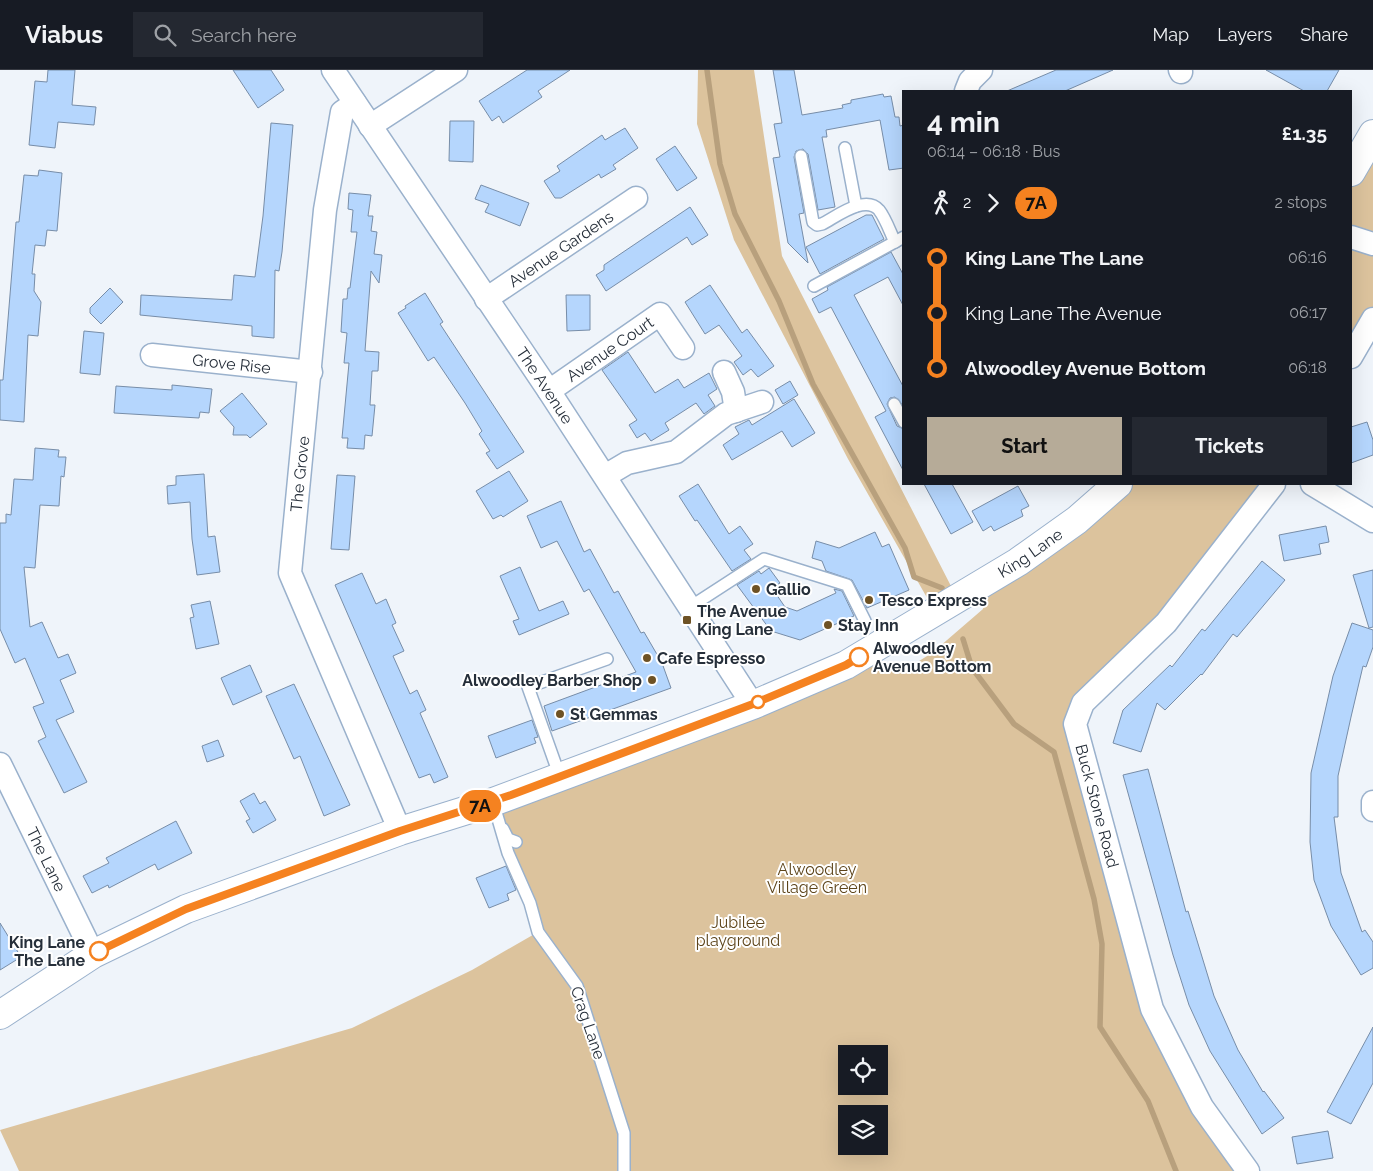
<!DOCTYPE html>
<meta charset="utf-8">
<style>
body{margin:0;font-family:Raleway,sans-serif;background:#242831;color:#f1f3f6;height:100vh;display:flex;flex-direction:column;font-size:19px;white-space:nowrap}
*{box-sizing:border-box;margin:0}
p{font-size:16px;color:#9ea1a6}
.icon{flex:none;width:28px;height:28px;fill:none;stroke:currentColor;stroke-width:2;stroke-linecap:round;stroke-linejoin:round}
.map{position:relative;flex:1;overflow:hidden}
.sheet{position:absolute;left:902px;top:20px;width:450px;height:395px;display:flex;flex-direction:column;background:#171b24;border-radius:0px;box-shadow:0 5px 20px #0002}
.sheet>*{flex:none}
.badge{padding:0 10px;border-radius:16px;font-size:18px;line-height:32px}
.controls{position:absolute;left:838px;top:975px;display:grid;gap:10px}
.controls a{display:grid;place-items:center;width:50px;height:50px;border-radius:0px;background:#171b24;box-shadow:0 5px 20px #0002;font-size:25px}
.map>.badge{position:absolute;translate:-50% -50%;box-shadow:0 0 0 2px #fff}
.legs{display:flex;align-items:center;gap:8px;height:55px;padding:0 25px;font-size:16px}
.legs p{margin-inline-start:auto}
.summary{display:flex;align-items:center;justify-content:space-between;height:85px;padding:0 25px}
h1{font-size:28px;font-weight:700;line-height:38px}
.action{display:flex;gap:10px;margin-top:auto;padding:10px 25px}
.action a{flex:1;height:58px;border-radius:0px;background:#b6ab98;color:#111;font-size:20px;font-weight:700;line-height:58px;text-align:center}
.action a+a{background:#242831;color:#f1f3f6}
ul{padding:0 25px;list-style:none}
li{display:flex;align-items:center;gap:18px;height:55px;font-size:19px}
li i{display:grid;place-items:center;width:8px;height:100%;margin:0 6px;background:currentColor}
li i::after{content:'';width:12px;height:12px;margin:-6px;border:4px solid;border-radius:50%;background:#171b24}
li p{margin-inline-start:auto}
li:first-child i{background:linear-gradient(#0000 50%,currentColor 0)}
li:last-child i{background:linear-gradient(currentColor 50%,#0000 0)}
header{display:flex;align-items:center;gap:30px;box-sizing:border-box;height:70px;padding:0 25px;background:#171b24;border-bottom:1px solid #363941}
header strong{font-size:24px}
nav{display:flex;gap:28px;margin-inline-start:auto;font-size:18px}
.search{width:350px;height:45px;background:#242831;display:flex;align-items:center;gap:12px;box-sizing:border-box;padding:0 18px;border-radius:0px;color:#9ea1a6;font-size:19px}
.map>svg:first-child{display:block}
</style>
<header>
<strong>Viabus</strong>
<div class="search"><svg class="icon" aria-label="search" viewBox="0 0 24 24"><circle cx="10" cy="10" r="6"/><path d="M15 15l6 6"/></svg>Search here</div>
<nav><a>Map</a><a>Layers</a><a>Share</a></nav>
</header>
<div class="map">
<svg width="1373" height="1101" viewBox="0 0 1373 1101">
<rect width="100%" height="100%" fill="#eff4fa"/>
<g fill="#dcc39d" fill-rule="evenodd">
<path d="M698,0H754L782,186L952,518L930,533L848,389L734,170L697,54Z"/>
<path d="M1373,64V249L1351,287V102Z"/>
<path d="M1118,414H1274L1075,654L1152,939L1248,1101H19L0,1060L352,958L472,900L538,862L489,733L806,624L876,593L898,604L932,583L983,539L988,509ZM846,984H879V1016H846ZM846,1044H879V1076H846Z"/>
</g>
<g fill="none" stroke-linecap="round" stroke-linejoin="round">
<g stroke="#b8a07d" stroke-width="5.5">
<path d="M707,0L720,94L735,144L779,231L813,314L905,478L914,507L942,518"/>
<path d="M963,569L972,598L1014,654L1054,682L1094,829L1102,874L1100,957L1148,1031L1176,1101"/>
</g>
</g>
<g fill="#b5d6fd" stroke="#778da8">
<path d="M48,0H75L72,35L96,37L94,55L58,52L55,78L29,75L35,11L47,12Z"/>
<path d="M233,0H271L284,20L258,38Z"/>
<path d="M527,0H570L538,21L542,27L503,53L499,46L492,51L479,31Z"/>
<path d="M773,0H794L802,45L843,38L842,35L851,33V30L883,24L884,27L891,26L895,47H899L900,56L904,55V98L889,100L880,50L826,60L827,67H822L835,137L818,140L808,84L803,79L796,81L794,87L804,143L799,144L808,193L788,173L773,88L780,87L774,54L782,53Z"/>
<path d="M1056,0H1113L1065,21H1007Z"/>
<path d="M1266,0H1339L1327,21H1304Z"/>
<path d="M450,51H474L473,92L449,91Z"/>
<path d="M271,53L293,55L282,182L279,201L275,200L274,268L252,266V256L140,245L141,225L232,230L234,205L255,207L263,146Z"/>
<path d="M625,58L638,78L613,95L616,99L601,108L599,104L561,128H555L544,111L560,101L557,96L602,65L605,70Z"/>
<path d="M675,76L697,108L677,121L656,89Z"/>
<path d="M39,100L62,103L57,161L47,160L45,176L35,175L32,204H35L34,221L41,232L38,266L28,265L24,352L0,350V310H3L16,152H19L24,105L38,106Z"/>
<path d="M481,115L529,133L520,156L485,142L489,134L475,129Z"/>
<path d="M349,123L371,125L368,146H373L371,161L377,162L374,184L382,185L379,213L371,201L365,281L379,282L378,301H372L370,335H375L372,366L365,365L364,379L347,378L348,368H342L349,293H344L347,263L341,262L343,229H347L348,218H350L357,162H351L353,140L348,139Z"/>
<path d="M690,137L708,165L692,175L687,167L606,221L596,205L604,200V195Z"/>
<path d="M866,145H872L884,169L820,204L806,177Z"/>
<path d="M891,182L904,206V237L888,207L854,225L904,318V336L895,327L890,328L887,334L897,356L904,359V402L875,347L886,341L831,237L819,243L812,229L828,220L827,217Z"/>
<path d="M710,215L742,263L747,259L774,296L758,307L751,299L743,305L734,292L742,286L719,255L705,264L685,232Z"/>
<path d="M110,218L123,232L101,254L90,243V238Z"/>
<path d="M425,223L443,252L440,254L524,382L497,399L486,383L490,381L479,364L482,361L465,333L434,287L428,291L398,243L406,238L405,236Z"/>
<path d="M566,225H590V260L567,261Z"/>
<path d="M84,261L104,263L100,305L80,303Z"/>
<path d="M628,282L655,323L678,309L684,318L709,303L717,319L708,325L715,336L704,344L696,333L665,353L669,360L651,371L645,363L637,368L629,355L637,350L602,300Z"/>
<path d="M790,311L798,325L783,334L775,320Z"/>
<path d="M172,315L212,319L209,343L200,342L199,348L114,343L116,316L172,320Z"/>
<path d="M242,323L267,354L250,368L247,365H233L234,357L220,341Z"/>
<path d="M794,329L815,363L792,377L782,361L732,390L723,375L739,364L735,357L749,350L752,355Z"/>
<path d="M1367,352L1373,370V385L1351,393V357Z"/>
<path d="M35,378L59,380L58,387H66L64,407L61,406L59,436L40,435L35,498L24,497L30,557L42,552L58,588L68,584L76,603L60,610L74,642L56,650L87,712L64,723L38,671L46,667L33,637L44,633L25,588L15,593L0,559V453H6V444L11,445L14,409L33,410Z"/>
<path d="M509,401L528,431L503,447L501,445L493,449L476,421Z"/>
<path d="M204,404L208,467L215,466L220,502L197,505L192,469L190,432L168,434L167,416L176,415V406Z"/>
<path d="M337,405L355,406L349,480L331,479Z"/>
<path d="M698,414L729,464L740,456L753,474L744,480L751,489L732,501L697,450L695,451L679,426Z"/>
<path d="M924,414H952L973,452L951,464Z"/>
<path d="M1018,416L1029,436L1021,440L1023,446L994,461L991,456L983,461L972,441Z"/>
<path d="M561,431L584,482L590,479L614,523L618,521L641,563L644,562L662,593L671,618L552,661L544,636L636,602L589,519L584,522L557,471L541,478L527,446Z"/>
<path d="M1326,456L1329,472L1319,474L1321,484L1284,491L1279,465Z"/>
<path d="M875,462L882,477L889,474L909,520L867,538L852,510L826,501L822,491L812,488L816,471L839,478Z"/>
<path d="M1262,491L1285,510L1237,567L1233,564L1202,605L1201,604L1165,640L1157,633L1141,682L1113,673L1123,640L1170,595L1172,597L1202,559L1205,561Z"/>
<path d="M520,497L539,541L563,531L569,544L519,565L513,551L519,549L500,506Z"/>
<path d="M769,498L780,513L772,518L785,537L797,541L836,523L834,519L842,521L854,546L800,570L771,561L737,515L759,501L761,504Z"/>
<path d="M1373,500V557L1369,558L1353,505Z"/>
<path d="M362,503L376,534L386,529L396,553L392,555L404,581L393,586L410,624L417,620L426,640L420,643L448,707L434,713L430,704L419,708L335,515Z"/>
<path d="M210,531L219,574L196,579L190,548L194,547L191,535Z"/>
<path d="M1352,553L1373,560V577L1366,597L1363,596L1351,647L1338,706V747H1334L1341,803L1362,862L1365,860L1373,872V898L1361,905L1331,856L1314,810L1310,772L1311,703L1333,606Z"/>
<path d="M250,595L262,622L233,635L221,608Z"/>
<path d="M294,614L350,735L324,746L300,686L294,689L266,626Z"/>
<path d="M532,650L538,667L534,668L536,673L496,688L488,666Z"/>
<path d="M218,670L224,686L207,692L202,676Z"/>
<path d="M1148,699L1186,842L1188,841L1214,926L1238,980L1263,1022L1264,1021L1284,1048L1262,1064L1210,981L1189,935L1173,885L1123,705Z"/>
<path d="M254,723L260,734L265,731L276,750L253,763L246,751L250,749L240,731Z"/>
<path d="M176,751L192,783L158,800L155,794L109,818L108,815L92,823L83,806L109,793L106,788Z"/>
<path d="M506,796L516,820L507,824L509,830L489,838L476,808Z"/>
<path d="M0,853L21,887L0,900Z"/>
<path d="M1373,957V1013L1351,1054L1327,1042Z"/>
<path d="M1328,1061L1333,1088L1297,1094L1292,1067Z"/>
</g>
<g fill="none" stroke-linecap="round" stroke-linejoin="round">
<g stroke="#9ab1cc" stroke-width="14">
<g id="service">
<path d="M845,78L856,136"/>
<path d="M801,86L813,152L817,155L822,154C836,147 865,124 879,140C886,149 890,162 895,172"/>
<path d="M814,216L904,167"/>
<path d="M894,334L904,352"/>
<path d="M690,537L764,489L847,515L865,551"/>
<path d="M560,707L528,617L607,589"/>
<path d="M493,732L508,783L530,833L538,862L577,916L624,1063V1101"/>
<path d="M503,759L508,769L516,772"/>
</g>
</g>
<g stroke="#9ab1cc" stroke-width="25">
<g id="minor">
<path id="s1" d="M333,0L549,321L753,635"/>
<path d="M1180,0L1181,2"/>
<path d="M966,21L970,11L981,0"/>
<path d="M355,33L342,42L325,140L290,503L400,761"/>
<path d="M370,56L456,0"/>
<path d="M1351,167L1373,174"/>
<path id="s2" d="M486,229L636,128"/>
<path id="s3" d="M152,285L311,302"/>
<path d="M1351,287L1373,249"/>
<path d="M724,302L733,322L736,341"/>
<path id="s4" d="M549,321L660,244L683,278"/>
<path d="M605,406L627,393L676,382L726,344L762,332"/>
<path d="M1312,414L1373,451"/>
<path id="s5" d="M0,694L93,884"/>
<path d="M1373,732V740"/>
<path d="M1248,1101L1202,1037L1152,939L1075,654L1083,633L1166,553L1274,414"/>
</g>
</g>
<g stroke="#9ab1cc" stroke-width="30">
<g id="tertiary">
<path d="M1351,102L1373,64"/>
<path id="s6" d="M0,945L93,884L186,839L400,761L493,732L753,635L846,595L1018,492L1077,450L1118,414"/>
</g>
</g>
<use href="#service" stroke="#fff" stroke-width="11"/>
<use href="#minor" stroke="#fff" stroke-width="22"/>
<use href="#tertiary" stroke="#fff" stroke-width="28"/>
</g>
<g fill="none" stroke-linecap="round" stroke-linejoin="round">
<g stroke="#fff" stroke-width="11">
<path id="line-1" d="M99,881L186,839L400,761L511,725L753,634L846,595L859,587"/>
</g>
<use href="#line-1" stroke="#f58220" stroke-width="8"/>
</g>
<g fill="#6e5225" stroke="#fff" stroke-width="2">
<circle cx="756" cy="519" r="5"/>
<circle cx="869" cy="530" r="5"/>
<rect x="682" y="545" width="10" height="10" rx="2.5"/>
<circle cx="828" cy="555" r="5"/>
<circle cx="647" cy="588" r="5"/>
<circle cx="652" cy="610" r="5"/>
<circle cx="560" cy="644" r="5"/>
</g>
<g fill="#fff" stroke="#f58220" stroke-width="2.5">
<circle cx="859" cy="587" r="9"/>
<circle cx="758" cy="632" r="6"/>
<circle cx="99" cy="881" r="9"/>
</g>
<g text-anchor="middle" dominant-baseline="central" stroke-width="4" stroke-linejoin="round" paint-order="stroke">
<g font-size="16" fill="#262f3a" stroke="#fff">
<text stroke="none"><textPath href="#s2" startOffset="90">Avenue Gardens</textPath></text>
<text stroke="none"><textPath href="#s4" startOffset="74">Avenue Court</textPath></text>
<text stroke="none"><textPath href="#s3" startOffset="80">Grove Rise</textPath></text>
<text stroke="none"><textPath href="#s1" startOffset="380">The Avenue</textPath></text>
<text transform="translate(300 404) rotate(-84)">The Grove</text>
<text stroke="none"><textPath href="#s6" startOffset="1134">King Lane</textPath></text>
<text transform="translate(1097 736) rotate(75)">Buck Stone Road</text>
<text stroke="none"><textPath href="#s5" startOffset="106">The Lane</textPath></text>
<text transform="translate(588 953) rotate(71)">Crag Lane</text>
</g>
<g font-size="16" font-weight="bold" fill="#262f3a" stroke="#fff" text-anchor="start">
<text x="766" y="519">Gallio</text>
<text x="879" y="530">Tesco Express</text>
<text x="697" y="541">The Avenue<tspan x="697" dy="18">King Lane</tspan></text>
<text x="838" y="555">Stay Inn</text>
<text x="657" y="588">Cafe Espresso</text>
<text x="642" y="610" text-anchor="end">Alwoodley Barber Shop</text>
<text x="570" y="644">St Gemmas</text>
</g>
<g font-size="16" font-weight="bold" fill="#262f3a" stroke="#fff" text-anchor="start">
<text x="873" y="578">Alwoodley<tspan x="873" dy="18">Avenue Bottom</tspan></text>
<text x="85" y="872" text-anchor="end">King Lane<tspan x="85" dy="18">The Lane</tspan></text>
</g>
<g font-size="16" fill="#5d441a" stroke="#fff">
<text x="817" y="799">Alwoodley<tspan x="817" dy="18">Village Green</tspan></text>
<text x="738" y="852">Jubilee<tspan x="738" dy="18">playground</tspan></text>
</g>
</g>
</svg>
<div class="controls">
<a><svg class="icon" aria-label="locate" viewBox="0 0 24 24"><circle cx="12" cy="12" r="6"/><path d="M12 2v4M12 18v4M2 12h4M18 12h4"/></svg></a>
<a><svg class="icon" aria-label="layers" viewBox="0 0 24 24"><path d="M12 4l9 5-9 5-9-5zM3 14l9 5 9-5"/></svg></a>
</div>
<b class="badge" style="left:480px;top:736px;background:#f58220;color:#111">7A</b>
<section class="sheet">
<div class="summary"><div><h1>4 min</h1><p>06:14 – 06:18 · Bus</p></div><b>£1.35</b></div>
<div class="legs"><svg class="icon" aria-label="walk" viewBox="0 0 24 24"><circle cx="13" cy="4" r="2"/><path d="M13 8l-2 6 4 7M11 14l-3 7M7 12l3-4h3l4 4"/></svg>2<svg class="icon" aria-label="forward" viewBox="0 0 24 24"><path d="M9 5l7 7-7 7"/></svg><b class="badge" style="background:#f58220;color:#111">7A</b><p>2 stops</p></div>
<ul>
<li><i style="color:#f58220"></i><b>King Lane The Lane</b><p>06:16</p></li>
<li><i style="color:#f58220"></i><span>King Lane The Avenue</span><p>06:17</p></li>
<li><i style="color:#f58220"></i><b>Alwoodley Avenue Bottom</b><p>06:18</p></li>
</ul>
<div class="action"><a>Start</a><a>Tickets</a></div>
</section>
</div>
